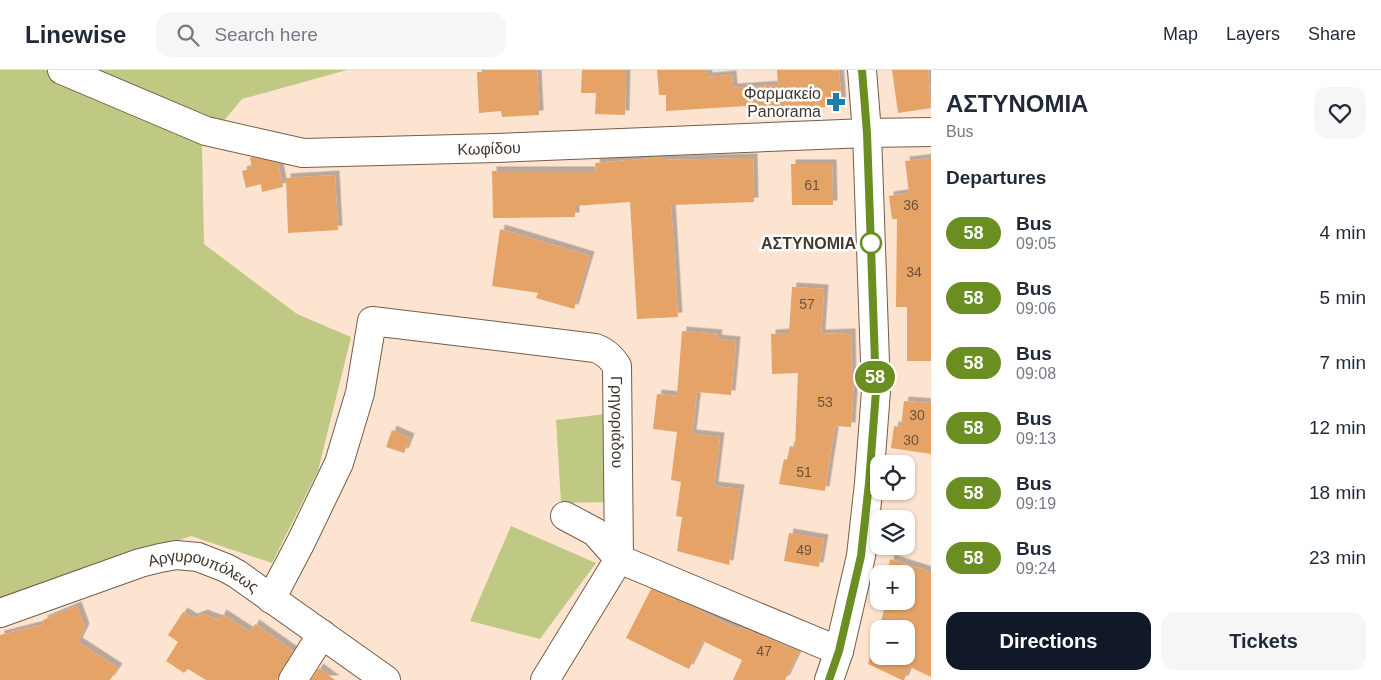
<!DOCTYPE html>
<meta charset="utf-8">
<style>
body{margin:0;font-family:Helvetica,sans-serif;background:#f6f6f7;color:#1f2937;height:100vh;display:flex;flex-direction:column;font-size:19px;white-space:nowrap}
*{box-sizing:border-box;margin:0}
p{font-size:16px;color:#747a83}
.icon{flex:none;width:28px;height:28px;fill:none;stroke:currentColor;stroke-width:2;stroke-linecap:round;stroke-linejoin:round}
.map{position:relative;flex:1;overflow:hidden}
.sheet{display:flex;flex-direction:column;background:#fff;width:450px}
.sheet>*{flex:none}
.badge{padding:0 10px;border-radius:16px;font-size:18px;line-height:32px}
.fabs{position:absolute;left:870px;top:385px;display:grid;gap:10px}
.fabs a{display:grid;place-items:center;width:45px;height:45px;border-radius:10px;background:#fff;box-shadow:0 1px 4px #0004;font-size:25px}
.map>.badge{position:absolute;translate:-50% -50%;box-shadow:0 0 0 2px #fff}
h2{padding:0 15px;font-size:19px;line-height:45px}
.round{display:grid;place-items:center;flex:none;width:52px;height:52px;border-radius:15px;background:#f6f6f7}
.overview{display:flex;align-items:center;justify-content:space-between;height:85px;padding:0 15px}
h1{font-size:24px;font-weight:700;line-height:38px}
.button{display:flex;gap:10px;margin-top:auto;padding:10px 15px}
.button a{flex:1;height:58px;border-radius:15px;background:#111827;color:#fff;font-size:20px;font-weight:700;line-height:58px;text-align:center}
.button a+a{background:#f6f6f7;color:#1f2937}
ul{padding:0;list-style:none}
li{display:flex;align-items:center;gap:15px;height:65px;padding:0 15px}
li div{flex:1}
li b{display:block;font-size:19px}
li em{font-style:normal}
li .badge{min-width:55px;font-weight:700;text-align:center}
header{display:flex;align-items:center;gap:30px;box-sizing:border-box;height:70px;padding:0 25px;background:#fff;border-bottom:1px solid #e0e1e3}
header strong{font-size:24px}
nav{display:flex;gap:28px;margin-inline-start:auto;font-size:18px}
.search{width:350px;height:45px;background:#f6f6f7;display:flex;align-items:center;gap:12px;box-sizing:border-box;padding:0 18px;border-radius:15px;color:#747a83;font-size:19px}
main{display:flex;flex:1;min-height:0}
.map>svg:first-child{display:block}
</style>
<header>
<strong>Linewise</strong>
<div class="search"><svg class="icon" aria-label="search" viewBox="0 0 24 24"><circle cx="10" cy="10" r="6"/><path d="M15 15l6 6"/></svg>Search here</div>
<nav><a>Map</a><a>Layers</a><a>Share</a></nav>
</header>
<main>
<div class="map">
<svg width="931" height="610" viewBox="0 0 931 610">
<defs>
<filter id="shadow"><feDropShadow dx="4.5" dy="-4.5" stdDeviation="0" flood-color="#0004"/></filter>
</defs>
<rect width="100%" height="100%" fill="#fde4d0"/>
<g fill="#bfc983">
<path d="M0,0H347L242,29L202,77L204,174L297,244L351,267L318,401L272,493L191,466L0,531Z"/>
<path d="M605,344L610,432L561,433L556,350Z"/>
<path d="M511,456L596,493L540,569L470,551Z"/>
</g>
<g fill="#e6a368" fill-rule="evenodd" filter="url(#shadow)">
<path d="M485,0H537L539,45L502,47L501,41L479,43L477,2H485Z"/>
<path d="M582,0H626L625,45L595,44L596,23H581Z"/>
<path d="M657,0H707L708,7L732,5L733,18L778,15L777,0H839L842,36L813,38V43L780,45L779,36L746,39V36L666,41V25H659Z"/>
<path d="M892,0H928L931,38L898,43Z"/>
<path d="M252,87L278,93L283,117L262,122L261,114L246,118L242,101L252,98L250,88Z"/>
<path d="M665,87V90L753,88L754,132L671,135L678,247L637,249L630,132L575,136V147L493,148L492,101H596L595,93Z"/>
<path d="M931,88V291H907V237H896L897,149H892L889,126L909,123L905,91Z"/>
<path d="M791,94H832L833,135H792Z"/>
<path d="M335,105L338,160L288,163L286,108Z"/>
<path d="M500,159L590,186L574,239L536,228L538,223L492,216Z"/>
<path d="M792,217L824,219L821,264L851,263L852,310H854L851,357L835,356L825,421L779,414L784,389L787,390L790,376L795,377L798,303L772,304L771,264L789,263Z"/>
<path d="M682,261L718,264L717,269L736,271L731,325L697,322L692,364L720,367L714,416L740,419L729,495L677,481L682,447L676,446L681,412L671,410L677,362L653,359L657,324L677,326Z"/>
<path d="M904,331L931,333V384L891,378L894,356L901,357Z"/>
<path d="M392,360L410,368L404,383L386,377Z"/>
<path d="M789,463L824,469L819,497L784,491Z"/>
<path d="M890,489L931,502V607L910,597L904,610H902L868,594L885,537L880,534V531H906V504H887ZM879,559H906V586H879Z"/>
<path d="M651,519L689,535L739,560L740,557L799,581L785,610H733L742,590L703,571L689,599L626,568Z"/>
<path d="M77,536L85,558L78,572L118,598L110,610H0V565L44,554L43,550Z"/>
<path d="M183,542L193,548L203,544L219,550L222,544L250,562L255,554L293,581L280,602L277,610H206L188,599L184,603L166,591L178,572L168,565Z"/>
<path d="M319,598L335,610H311Z"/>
</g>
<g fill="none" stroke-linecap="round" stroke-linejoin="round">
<g stroke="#775d48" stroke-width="30">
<g id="minor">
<path id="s1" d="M62,0L206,61L303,83L496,78L867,63L931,62"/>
<path d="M565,446L595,462L619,489L839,581"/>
<path id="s2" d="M271,529L301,472L339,393L360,323L372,251L595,278C605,281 611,287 617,296L619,489L545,610"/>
<path id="s3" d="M0,543L140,493L160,488L176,485L198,487L226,498L237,504L386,610"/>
<path d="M293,610L322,564"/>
</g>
</g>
<g stroke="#775d48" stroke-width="30">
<path id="major" d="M829,610L839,581L861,486L869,413L876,321L867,63L862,0"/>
</g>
<use href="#minor" stroke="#fff" stroke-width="28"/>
<use href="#major" stroke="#fff" stroke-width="28"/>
</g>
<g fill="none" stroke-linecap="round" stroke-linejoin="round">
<g stroke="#fff" stroke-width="11">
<path id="line" d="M829,610L839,581L861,486L869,413L876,321L867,63L862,0"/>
</g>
<use href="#line" stroke="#6b8e23" stroke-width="8"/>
</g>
<defs>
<g id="pharmacy-bare" transform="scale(1.5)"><path d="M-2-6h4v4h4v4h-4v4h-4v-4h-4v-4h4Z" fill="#1c7faa" stroke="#fff" stroke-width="2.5" paint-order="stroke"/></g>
</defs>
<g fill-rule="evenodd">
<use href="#pharmacy-bare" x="836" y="32"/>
</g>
<circle fill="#fff" stroke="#6b8e23" stroke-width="2.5" cx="871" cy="173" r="10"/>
<g text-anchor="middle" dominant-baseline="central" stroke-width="5" stroke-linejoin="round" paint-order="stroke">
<g font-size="14" fill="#6c533c">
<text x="812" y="115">61</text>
<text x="911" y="135">36</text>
<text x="914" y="202">34</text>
<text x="807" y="234">57</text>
<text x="825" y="332">53</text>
<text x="917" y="345">30</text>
<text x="911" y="370">30</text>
<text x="804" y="402">51</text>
<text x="804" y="480">49</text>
<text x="764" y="581">47</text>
</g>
<g font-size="16" fill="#44382e" stroke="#fff" text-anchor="end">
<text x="821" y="23">Φαρμακείο<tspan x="821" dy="18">Panorama</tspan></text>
</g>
<g font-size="16" fill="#44382e" stroke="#fff">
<text stroke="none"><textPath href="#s1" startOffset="442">Κωφίδου</textPath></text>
<text stroke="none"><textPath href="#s2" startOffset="608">Γρηγοριάδου</textPath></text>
<text stroke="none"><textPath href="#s3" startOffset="216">Αργυρουπόλεως</textPath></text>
</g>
<g font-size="16" font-weight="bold" fill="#44382e" stroke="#fff" text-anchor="end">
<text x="856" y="173">ΑΣΤΥΝΟΜΙΑ</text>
</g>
</g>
</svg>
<div class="fabs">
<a><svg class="icon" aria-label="locate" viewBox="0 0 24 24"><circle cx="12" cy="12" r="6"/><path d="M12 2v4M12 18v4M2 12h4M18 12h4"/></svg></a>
<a><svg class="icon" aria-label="layers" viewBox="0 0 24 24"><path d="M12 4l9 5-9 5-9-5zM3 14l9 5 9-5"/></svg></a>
<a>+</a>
<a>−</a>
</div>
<b class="badge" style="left:875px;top:307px;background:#6b8e23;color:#fff">58</b>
</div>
<section class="sheet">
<div class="overview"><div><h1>ΑΣΤΥΝΟΜΙΑ</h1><p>Bus</p></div><a class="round"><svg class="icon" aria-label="heart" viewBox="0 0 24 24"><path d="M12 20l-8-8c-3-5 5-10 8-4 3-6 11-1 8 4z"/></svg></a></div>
<h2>Departures</h2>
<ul>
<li><span class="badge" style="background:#6b8e23;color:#fff">58</span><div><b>Bus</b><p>09:05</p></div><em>4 min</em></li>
<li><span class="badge" style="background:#6b8e23;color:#fff">58</span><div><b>Bus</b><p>09:06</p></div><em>5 min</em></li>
<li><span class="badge" style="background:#6b8e23;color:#fff">58</span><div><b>Bus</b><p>09:08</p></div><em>7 min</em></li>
<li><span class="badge" style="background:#6b8e23;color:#fff">58</span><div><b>Bus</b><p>09:13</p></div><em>12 min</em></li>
<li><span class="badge" style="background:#6b8e23;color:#fff">58</span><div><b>Bus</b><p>09:19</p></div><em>18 min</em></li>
<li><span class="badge" style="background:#6b8e23;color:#fff">58</span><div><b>Bus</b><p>09:24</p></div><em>23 min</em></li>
</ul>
<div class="button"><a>Directions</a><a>Tickets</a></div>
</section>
</main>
